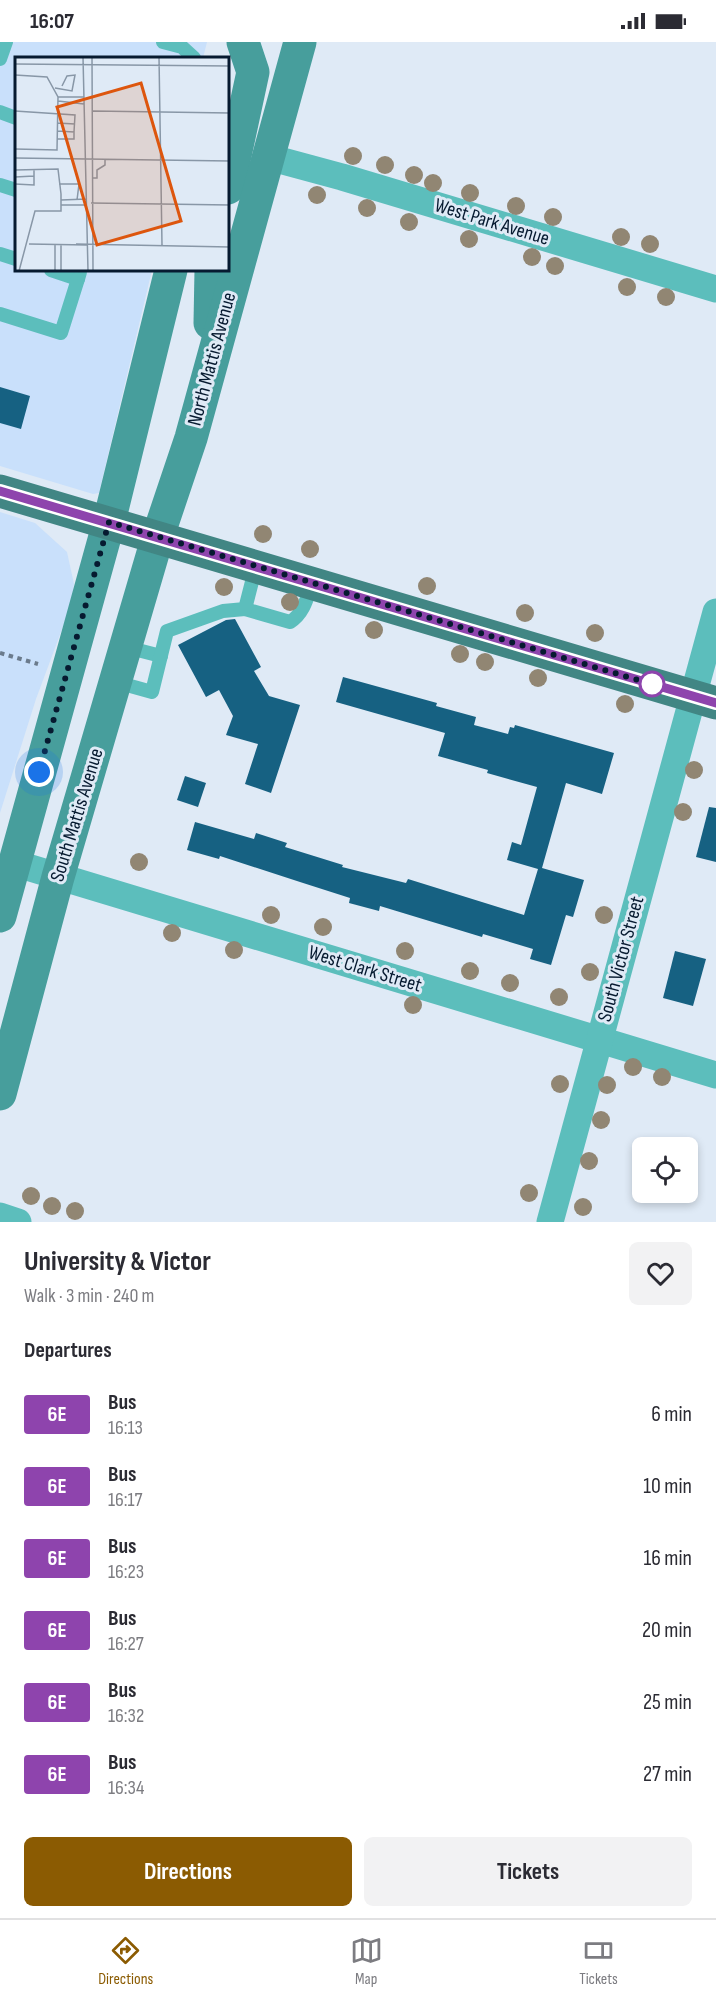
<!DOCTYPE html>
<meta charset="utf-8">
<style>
body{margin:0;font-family:"Sofia Sans Condensed",sans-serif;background:#f2f2f3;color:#2b2b33;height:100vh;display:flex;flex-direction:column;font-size:22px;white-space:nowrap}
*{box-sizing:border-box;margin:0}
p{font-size:20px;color:#7c7c81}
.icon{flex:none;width:33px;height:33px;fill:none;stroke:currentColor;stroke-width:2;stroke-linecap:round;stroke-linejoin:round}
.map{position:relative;height:1180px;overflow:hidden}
.drawer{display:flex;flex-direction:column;background:#fff;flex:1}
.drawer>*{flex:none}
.badge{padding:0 12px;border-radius:4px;font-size:21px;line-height:39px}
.fabs{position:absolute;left:632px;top:1095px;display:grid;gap:12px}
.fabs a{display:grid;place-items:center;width:66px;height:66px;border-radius:9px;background:#fff;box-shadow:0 3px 9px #0003;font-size:30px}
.you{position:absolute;width:30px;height:30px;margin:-15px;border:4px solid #fff;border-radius:50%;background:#1a73e8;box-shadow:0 0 0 9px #1a73e833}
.map>.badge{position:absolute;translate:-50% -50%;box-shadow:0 0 0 3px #fff}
h2{padding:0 24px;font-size:22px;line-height:54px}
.round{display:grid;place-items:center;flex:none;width:63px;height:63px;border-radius:9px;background:#f2f2f3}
.overview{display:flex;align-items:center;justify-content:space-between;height:102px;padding:0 24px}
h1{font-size:28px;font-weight:700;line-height:45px}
.primary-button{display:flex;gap:12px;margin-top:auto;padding:12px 24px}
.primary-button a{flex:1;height:69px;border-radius:9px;background:#8b5b02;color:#fff;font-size:24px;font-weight:700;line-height:69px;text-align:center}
.primary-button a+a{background:#f2f2f3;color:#2b2b33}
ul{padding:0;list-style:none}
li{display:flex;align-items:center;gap:18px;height:72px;padding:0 24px}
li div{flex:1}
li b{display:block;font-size:22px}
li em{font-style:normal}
li .badge{min-width:66px;font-weight:700;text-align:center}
.status{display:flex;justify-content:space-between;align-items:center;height:42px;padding:0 30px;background:#fff;direction:ltr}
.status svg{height:16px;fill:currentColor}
.dock{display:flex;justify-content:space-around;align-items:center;height:84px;border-top:2px solid #e1e1e2;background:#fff;font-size:16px;color:#7c7c81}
.dock a{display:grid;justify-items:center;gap:3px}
.dock .current{color:#8b5b02}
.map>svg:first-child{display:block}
</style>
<div class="status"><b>16:07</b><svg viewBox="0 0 49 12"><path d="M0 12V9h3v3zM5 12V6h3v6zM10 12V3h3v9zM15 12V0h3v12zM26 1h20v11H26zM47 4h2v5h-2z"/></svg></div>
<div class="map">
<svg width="716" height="1180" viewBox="0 0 716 1180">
<rect width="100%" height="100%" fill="#dfeaf6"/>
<g fill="#c9e0fb">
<path d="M0,0H207L203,16H16V228H152L99,451L93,452L0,424Z"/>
<path d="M0,470L35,481L67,510L74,542L71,563L36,657L0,771Z"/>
</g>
<g fill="#166182">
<path d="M0,345L30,354L21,387L0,381Z"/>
<path d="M235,577L261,625L254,629L269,654L300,663L271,751L245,742L258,702L226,693L233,674L219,648L206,655L178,603L226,578Z"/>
<path d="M343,635L437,661L436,664L476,675L474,683L508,692L510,685L514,686L515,683L614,711L602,752L566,741L542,826L584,838L573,875L566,873L551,923L530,917L533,907L483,892L482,895L380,864L379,869L349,861L350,856L300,840L220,814L219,817L187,808L195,780L254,797L256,791L287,801L285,805L343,823L342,825L406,841L408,837L524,873L538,827L507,818L512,800L521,803L537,745L487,731L488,728L438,714L445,691L336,660Z"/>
<path d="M185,734L206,741L198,765L177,758Z"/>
<path d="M709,765L716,766V820L696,815Z"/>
<path d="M675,909L706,917L693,964L663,956Z"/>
</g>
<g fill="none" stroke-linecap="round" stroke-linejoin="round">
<path stroke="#6b7b8c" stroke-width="4" stroke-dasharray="4.5 4.5" stroke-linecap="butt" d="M0,611L38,622"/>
<g stroke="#5cbebc" stroke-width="14">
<path d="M163,0L182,5L194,16"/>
<path d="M0,17L6,0"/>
<path d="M0,70L16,76"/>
<path d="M0,143L16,148"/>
<path d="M0,212L16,217"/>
<path d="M51,228L78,237L80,230"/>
<path d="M0,272L61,291L78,237"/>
<path d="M245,567L290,580C304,571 307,556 312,541"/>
<path d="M126,605L161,614"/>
<path d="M116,640L152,650L167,589L223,569L245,567L256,524"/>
</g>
<g stroke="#5cbebc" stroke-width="27">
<path d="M268,115L342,135L716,247"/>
<path d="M14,821L716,1033"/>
<path d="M0,1174L18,1180"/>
<path d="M550,1180L716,570"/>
</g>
<g stroke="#479e9c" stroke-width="33">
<path d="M228,146L253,30L243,0"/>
<path d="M210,281L211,228"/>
<path d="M0,874L109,480L171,228"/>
<path d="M0,1052L58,835L158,494L191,396L300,0"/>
</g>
<path stroke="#418684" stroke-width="33" d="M0,449L716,661"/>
</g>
<g fill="#918673">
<circle cx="353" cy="114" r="9"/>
<circle cx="385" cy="123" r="9"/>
<circle cx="414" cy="133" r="9"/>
<circle cx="433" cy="141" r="9"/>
<circle cx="470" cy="151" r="9"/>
<circle cx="317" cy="153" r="9"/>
<circle cx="516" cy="164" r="9"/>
<circle cx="367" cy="166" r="9"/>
<circle cx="553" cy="175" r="9"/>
<circle cx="409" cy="180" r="9"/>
<circle cx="621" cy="195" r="9"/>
<circle cx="469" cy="197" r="9"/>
<circle cx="650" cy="202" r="9"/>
<circle cx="532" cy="215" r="9"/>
<circle cx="555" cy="224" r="9"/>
<circle cx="627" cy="245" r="9"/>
<circle cx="666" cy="255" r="9"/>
<circle cx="263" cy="492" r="9"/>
<circle cx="310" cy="507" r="9"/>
<circle cx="427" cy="544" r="9"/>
<circle cx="224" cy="545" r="9"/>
<circle cx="290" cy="560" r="9"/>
<circle cx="525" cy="571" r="9"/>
<circle cx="374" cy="588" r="9"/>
<circle cx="595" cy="591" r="9"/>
<circle cx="460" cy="612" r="9"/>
<circle cx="485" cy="620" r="9"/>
<circle cx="538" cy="636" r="9"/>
<circle cx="625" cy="662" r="9"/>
<circle cx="694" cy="728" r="9"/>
<circle cx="683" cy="770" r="9"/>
<circle cx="139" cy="820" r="9"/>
<circle cx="271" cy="873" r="9"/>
<circle cx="604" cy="873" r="9"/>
<circle cx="323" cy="885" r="9"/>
<circle cx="172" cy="891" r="9"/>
<circle cx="234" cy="908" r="9"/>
<circle cx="405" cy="909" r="9"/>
<circle cx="470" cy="929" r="9"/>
<circle cx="590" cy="930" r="9"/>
<circle cx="510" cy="941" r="9"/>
<circle cx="559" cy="955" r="9"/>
<circle cx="413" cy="963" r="9"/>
<circle cx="633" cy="1025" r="9"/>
<circle cx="662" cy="1035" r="9"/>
<circle cx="560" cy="1042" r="9"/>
<circle cx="607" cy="1043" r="9"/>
<circle cx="601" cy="1078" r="9"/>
<circle cx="589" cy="1119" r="9"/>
<circle cx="529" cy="1151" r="9"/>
<circle cx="31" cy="1154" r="9"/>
<circle cx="52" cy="1164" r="9"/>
<circle cx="583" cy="1165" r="9"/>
<circle cx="75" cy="1169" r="9"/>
</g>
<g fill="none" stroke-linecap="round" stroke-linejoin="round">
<g stroke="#fff" stroke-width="14">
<path id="line" d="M0,449L716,661"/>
</g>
<use href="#line" stroke="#8e44ad" stroke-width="9"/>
<path stroke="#061a30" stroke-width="6" stroke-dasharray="0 10.8" d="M39,730L109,480L658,644L652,642"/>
</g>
<circle fill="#fff" stroke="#8e44ad" stroke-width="3" cx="652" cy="642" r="12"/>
<g text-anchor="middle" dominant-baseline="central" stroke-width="6" stroke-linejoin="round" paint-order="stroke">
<g font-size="20" fill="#061a30" stroke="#dfeaf6">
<text transform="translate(492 180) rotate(17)">West Park Avenue</text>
<text transform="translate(212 317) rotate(-75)">North Mattis Avenue</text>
<text transform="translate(77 773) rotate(-73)">South Mattis Avenue</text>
<text transform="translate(621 917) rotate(-75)">South Victor Street</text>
<text transform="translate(365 927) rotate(17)">West Clark Street</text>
</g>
</g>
<g transform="translate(15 15)">
<rect width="214" height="214" fill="#dfeaf6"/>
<path fill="none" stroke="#8897a7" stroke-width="1.5" d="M68,0L73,214M77,0L78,214M144,0L147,188M0,7L215,9M0,18L32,20L43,40L42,93L0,92M40,31L57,34L60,18L52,19L47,29M43,40H69M43,44L69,47M0,54L60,58L59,75L42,74M78,54L215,56M42,66L60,67M42,82H59V75M0,101L215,104M0,113L43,112L46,137V154H20L4,214M0,120L19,119M77,121H82V113L90,108V103M0,127L19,128V113M44,127H64L62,143M46,143L72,142M76,146L215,148M46,148H72M14,187L72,188M40,187V214M46,187V214M61,187L215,190"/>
<path fill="#dd560e" fill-opacity="0.15" stroke="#dd560e" stroke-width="3" d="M126,26L166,164L82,188L42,50Z"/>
<rect width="214" height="214" fill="none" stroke="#061a30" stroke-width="3"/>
</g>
</svg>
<div class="fabs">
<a><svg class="icon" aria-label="locate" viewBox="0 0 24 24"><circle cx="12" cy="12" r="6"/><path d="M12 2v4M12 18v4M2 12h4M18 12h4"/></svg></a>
</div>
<div class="you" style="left:39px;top:730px"></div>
</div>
<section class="drawer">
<div class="overview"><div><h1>University &amp; Victor</h1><p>Walk · 3 min · 240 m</p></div><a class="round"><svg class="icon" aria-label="heart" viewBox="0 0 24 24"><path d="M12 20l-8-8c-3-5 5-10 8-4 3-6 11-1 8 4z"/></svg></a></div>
<h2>Departures</h2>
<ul>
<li><span class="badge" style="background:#8e44ad;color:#fff">6E</span><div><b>Bus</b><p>16:13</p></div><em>6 min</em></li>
<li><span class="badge" style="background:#8e44ad;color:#fff">6E</span><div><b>Bus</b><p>16:17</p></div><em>10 min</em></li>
<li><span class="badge" style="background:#8e44ad;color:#fff">6E</span><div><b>Bus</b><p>16:23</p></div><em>16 min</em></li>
<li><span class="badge" style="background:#8e44ad;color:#fff">6E</span><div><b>Bus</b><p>16:27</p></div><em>20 min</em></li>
<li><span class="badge" style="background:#8e44ad;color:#fff">6E</span><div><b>Bus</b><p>16:32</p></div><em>25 min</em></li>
<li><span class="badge" style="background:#8e44ad;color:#fff">6E</span><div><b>Bus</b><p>16:34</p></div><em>27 min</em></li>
</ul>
<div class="primary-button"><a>Directions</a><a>Tickets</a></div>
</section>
<nav class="dock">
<a class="current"><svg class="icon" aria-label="directions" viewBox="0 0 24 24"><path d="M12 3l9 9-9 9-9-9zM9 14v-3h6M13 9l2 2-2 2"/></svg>Directions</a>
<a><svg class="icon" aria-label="map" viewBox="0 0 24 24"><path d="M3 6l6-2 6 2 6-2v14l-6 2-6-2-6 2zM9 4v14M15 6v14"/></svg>Map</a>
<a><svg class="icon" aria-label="tickets" viewBox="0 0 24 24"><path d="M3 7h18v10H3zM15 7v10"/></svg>Tickets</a>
</nav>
